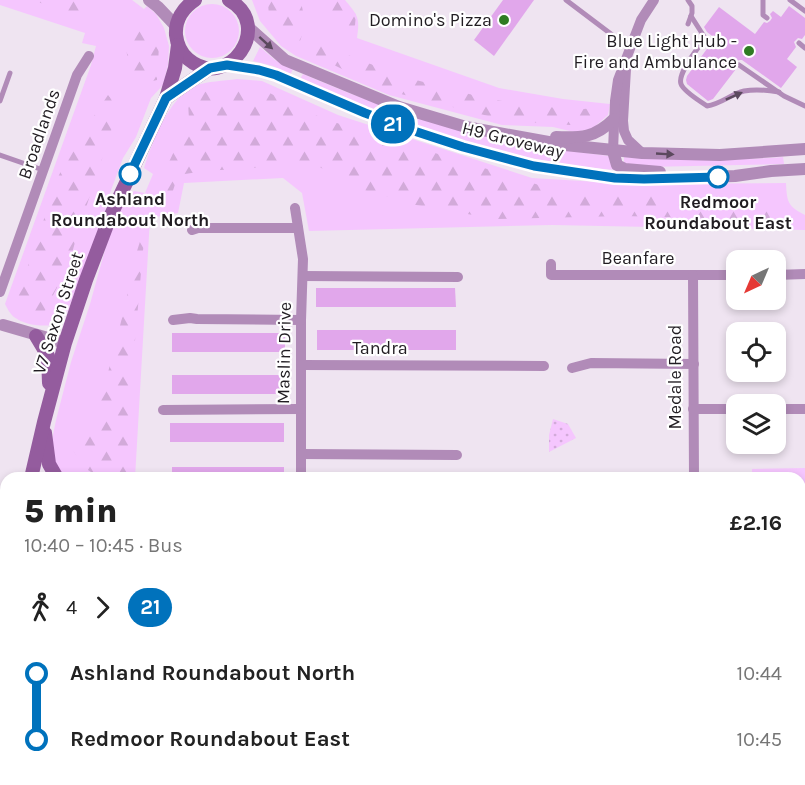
<!DOCTYPE html>
<meta charset="utf-8">
<style>
body{margin:0;font-family:Karla,sans-serif;background:#f2f2f2;color:#222;height:100vh;display:flex;flex-direction:column;font-size:22px;white-space:nowrap}
*{box-sizing:border-box;margin:0}
p{font-size:20px;color:#767676}
.icon{flex:none;width:33px;height:33px;fill:none;stroke:currentColor;stroke-width:2;stroke-linecap:round;stroke-linejoin:round}
.map{position:relative;flex:1;overflow:hidden}
.sheet{position:absolute;left:0px;top:472px;width:806px;height:314px;display:flex;flex-direction:column;background:#fff;border-radius:18px 18px 0 0;box-shadow:0 3px 9px #0003}
.sheet>*{flex:none}
.badge{padding:0 12px;border-radius:20px;font-size:21px;line-height:39px}
.needle{width:39px;rotate:224deg}
.buttons{position:absolute;left:726px;top:250px;display:grid;gap:12px}
.buttons a{display:grid;place-items:center;width:60px;height:60px;border-radius:12px;background:#fff;box-shadow:0 3px 9px #0003;font-size:30px}
.map>.badge{position:absolute;translate:-50% -50%;box-shadow:0 0 0 3px #fff}
.legs{display:flex;align-items:center;gap:9px;height:66px;padding:0 24px;font-size:20px}
.legs p{margin-inline-start:auto}
.headline{display:flex;align-items:center;justify-content:space-between;height:102px;padding:0 24px}
h1{font-size:33px;font-weight:800;line-height:45px}
ul{padding:0 24px;list-style:none}
li{display:flex;align-items:center;gap:21px;height:66px;font-size:22px}
li i{display:grid;place-items:center;width:9px;height:100%;margin:0 8px;background:currentColor}
li i::after{content:'';width:15px;height:15px;margin:-8px;border:4px solid;border-radius:50%;background:#fff}
li p{margin-inline-start:auto}
li:first-child i{background:linear-gradient(#0000 50%,currentColor 0)}
li:last-child i{background:linear-gradient(currentColor 50%,#0000 0)}
.map>svg:first-child{display:block}
</style>
<div class="map">
<svg width="805" height="785" viewBox="0 0 805 785">
<defs>
<pattern id="forest-firs" width="22" height="20" patternUnits="userSpaceOnUse" patternTransform="scale(1.5)"><rect width="22" height="20" fill="#f5c6fe"/><path d="M5 1l3.5 6h-7zM16 11l3.5 6h-7z" fill="#d2aad9"/></pattern>
<pattern id="park-dots" width="8" height="8" patternUnits="userSpaceOnUse" patternTransform="scale(1.5)"><rect width="8" height="8" fill="#f5c6fe"/><path d="M2 2h.1M6 6h.1" fill="none" stroke="#d2aad9" stroke-width="1.8" stroke-linecap="round"/></pattern>
</defs>
<rect width="100%" height="100%" fill="#efe4f1"/>
<g fill="#f5c6fe">
<path d="M0,0H132L144,9L147,6L156,14L164,28L169,46L168,65L163,85L151,98L136,137L123,158L110,193L103,217L67,313L59,324C44,327 26,326 14,317C10,314 7,308 5,304L91,65L96,46L82,43L85,33L0,5Z"/>
<path d="M252,0H345C358,16 360,17 357,38L499,88L563,99L610,104L608,115L592,129L574,132L553,127L502,125L389,95L296,56L281,46L260,21Z"/>
<circle cx="212" cy="31" r="27"/>
<path d="M260,47L275,60L293,69L290,75L273,66L253,61Z"/>
<path d="M303,74L349,93L415,117L480,135L541,147L609,156L618,170C507,162 402,124 300,79Z"/>
<path d="M237,79L262,81L338,115L532,178L632,184L786,183C787,201 787,206 805,215V230L552,225L309,231L302,193L283,178L184,183L178,213L150,218L135,478H65L60,474L53,461L52,440L56,420L71,362L90,304L108,239L121,206L134,191L145,193L153,174L144,168C152,143 169,97 195,86C208,81 223,81 237,79Z"/>
<path d="M624,157C677,160 730,161 783,157L784,164L646,167L632,166L624,162Z"/>
<path d="M805,468V528H800V478H752V469Z"/>
<rect x="800" y="648" width="5" height="59"/>
</g>
<g fill="url(#forest-firs)">
<path d="M32,0H92L99,18L62,10Z"/>
<path d="M266,0H300C307,21 304,32 296,52L270,26L268,4Z"/>
<path d="M323,0H344L345,6L356,14L355,25L351,34L337,28L323,19Z"/>
<path d="M143,20L159,46L157,80L131,86L125,39L130,22Z"/>
<path d="M316,41L362,61L416,80L469,94L507,102L574,110L603,107L595,121L585,126L527,122L500,119L397,93L360,78L314,55Z"/>
<path d="M244,85L266,91L304,111L337,123L565,193L677,197L728,195L771,197L785,220L623,216L496,219L416,205L360,189L314,164L205,171L178,175L168,206L152,208L143,250L130,397L127,478H100L85,468L68,443L93,431L123,314L137,251L158,185L189,120L188,101L212,88Z"/>
<path d="M108,95L119,107L77,235L69,264L43,315L27,316L16,301L59,175L80,137Z"/>
<path d="M42,780H101V785H41Z"/>
</g>
<g fill="url(#park-dots)">
<path d="M756,327H784L783,350H776V333H756Z"/>
<path d="M553,419L568,424L576,438L549,452V435Z"/>
</g>
<g fill="#e1a7eb">
<path d="M503,0H534L494,56L474,40Z"/>
<path d="M789,6L805,18V35L802,39L798,38L794,42L796,47L787,59L797,67L781,88L742,60H739L735,63L736,69L713,99L708,101L687,84L686,80L687,76L715,38L707,32L704,27L719,7L755,34L764,22L767,23L770,21L772,18L770,14L773,11L781,17Z"/>
<path d="M316,288H455L456,307H316Z"/>
<rect x="317" y="330" width="139" height="20"/>
<rect x="172" y="333" width="113" height="19"/>
<rect x="172" y="375" width="112" height="19"/>
<rect x="170" y="423" width="114" height="19"/>
<rect x="172" y="467" width="112" height="11"/>
</g>
<g fill="none" stroke-linecap="round" stroke-linejoin="round">
<g stroke="#b18bb8" stroke-width="5">
<path d="M566,0L615,37L631,45"/>
<path d="M763,0V15L767,18"/>
<path d="M790,0L805,11"/>
<path d="M691,16L705,38C699,47 677,73 681,84C684,92 700,101 707,106C721,104 731,94 744,91C755,89 767,90 779,92"/>
<path d="M688,24L692,13V6L688,0"/>
<path d="M799,43L805,48"/>
<path d="M739,65L784,96L805,106"/>
<path d="M0,101L10,73"/>
<path d="M0,155L43,170"/>
</g>
<g stroke="#b18bb8" stroke-width="10">
<path d="M626,69L623,121L624,131L628,140L642,153"/>
<path d="M613,151L615,101L618,80L641,20L654,0"/>
<path d="M295,208L303,259L301,320V478"/>
<path d="M192,230L198,228H298"/>
<path d="M551,264V275H736"/>
<path d="M693,275L694,478"/>
<path d="M776,275L805,274"/>
<path d="M303,276L458,277"/>
<path d="M0,292L77,75L89,56"/>
<path d="M173,320L190,318L197,319L301,320"/>
<path d="M302,365L544,366"/>
<path d="M572,368L591,363L694,364"/>
<path d="M693,409H736"/>
<path d="M776,409H805"/>
<path d="M163,410L301,409"/>
<path d="M301,454L457,455"/>
<path d="M800,769H805"/>
</g>
<g stroke="#b18bb8" stroke-width="12">
<path d="M149,0L158,7L176,26"/>
<path d="M248,27L285,60L399,107L466,127L565,145L642,153L720,155L805,149"/>
<path d="M227,65L259,70L276,75L365,113L408,129L463,147L534,166L615,178L644,179L735,176L771,171L805,169"/>
<path d="M556,137C581,138 595,138 614,119"/>
<path d="M613,151L617,165L625,169L660,172"/>
<path d="M3,325L65,343"/>
<path d="M800,588H805"/>
<path d="M693,780V785"/>
<path d="M301,785V780"/>
</g>
<g stroke="#945c9e" stroke-width="14">
<path d="M195,0C183,8 175,20 176,35C177,44 181,53 188,59C228,93 275,25 229,0"/>
<path d="M166,98L210,68"/>
<path d="M36,336L48,356L49,383"/>
<path d="M45,433L49,464L57,478"/>
<path d="M31,478L44,422L65,343L86,280L110,217L166,98L175,68L178,45"/>
<path d="M4,785L3,741L6,668"/>
</g>
</g>
<defs><path id="oneway-solid" d="M-6-.8H1V-3.2L6.5 0L1 3.2V.8H-6Z" transform="scale(1.5)"/></defs>
<g fill="#5b495e">
<use href="#oneway-solid" transform="translate(266 43) rotate(42)"/>
<use href="#oneway-solid" transform="translate(734 96) rotate(-24)"/>
<use href="#oneway-solid" transform="translate(665 154) rotate(3)"/>
</g>
<g fill="none" stroke-linecap="round" stroke-linejoin="round">
<g stroke="#fff" stroke-width="14">
<path id="line-1" d="M130,174L166,98L210,68L227,65L259,70L276,75L365,113L408,129L463,147L534,166L615,178L644,179L718,177"/>
</g>
<use href="#line-1" stroke="#0072bc" stroke-width="9"/>
</g>
<g fill="#2f7b23" stroke="#fff" stroke-width="2">
<circle cx="504" cy="20" r="6"/>
<circle cx="749" cy="51" r="6"/>
</g>
<g fill="#fff" stroke="#0072bc" stroke-width="3">
<circle cx="130" cy="174" r="10"/>
<circle cx="718" cy="177" r="10"/>
</g>
<g text-anchor="middle" dominant-baseline="central" stroke-width="4.5" stroke-linejoin="round" paint-order="stroke">
<g font-size="18" fill="#211d22" stroke="#fff" text-anchor="end">
<text x="492" y="20">Domino's Pizza</text>
<text x="737" y="41">Blue Light Hub -<tspan x="737" dy="21">Fire and Ambulance</tspan></text>
</g>
<g font-size="18" fill="#211d22" stroke="#fff">
<text transform="translate(39 134) rotate(-71)">Broadlands</text>
<text transform="translate(513 140) rotate(14)">H9 Groveway</text>
<text x="638" y="258">Beanfare</text>
<text transform="translate(58 313) rotate(-72)">V7 Saxon Street</text>
<text x="380" y="348">Tandra</text>
<text transform="translate(284 353) rotate(-89)">Maslin Drive</text>
<text transform="translate(675 377) rotate(-90)">Medale Road</text>
</g>
<g font-size="18" font-weight="bold" fill="#211d22" stroke="#fff">
<text x="130" y="199">Ashland<tspan x="130" dy="21">Roundabout North</tspan></text>
<text x="718" y="202">Redmoor<tspan x="718" dy="21">Roundabout East</tspan></text>
</g>
</g>
</svg>
<div class="buttons">
<a><svg class="needle" viewBox="-14 -14 28 28"><path d="M0-13l5 13h-10z" fill="#e53935"/><path d="M0 13l5-13h-10z" fill="#767676"/></svg></a>
<a><svg class="icon" aria-label="locate" viewBox="0 0 24 24"><circle cx="12" cy="12" r="6"/><path d="M12 2v4M12 18v4M2 12h4M18 12h4"/></svg></a>
<a><svg class="icon" aria-label="layers" viewBox="0 0 24 24"><path d="M12 4l9 5-9 5-9-5zM3 14l9 5 9-5"/></svg></a>
</div>
<b class="badge" style="left:393px;top:124px;background:#0072bc;color:#fff">21</b>
<section class="sheet">
<div class="headline"><div><h1>5 min</h1><p>10:40 – 10:45 · Bus</p></div><b>£2.16</b></div>
<div class="legs"><svg class="icon" aria-label="walk" viewBox="0 0 24 24"><circle cx="13" cy="4" r="2"/><path d="M13 8l-2 6 4 7M11 14l-3 7M7 12l3-4h3l4 4"/></svg>4<svg class="icon" aria-label="forward" viewBox="0 0 24 24"><path d="M9 5l7 7-7 7"/></svg><b class="badge" style="background:#0072bc;color:#fff">21</b></div>
<ul>
<li><i style="color:#0072bc"></i><b>Ashland Roundabout North</b><p>10:44</p></li>
<li><i style="color:#0072bc"></i><b>Redmoor Roundabout East</b><p>10:45</p></li>
</ul>
</section>
</div>
